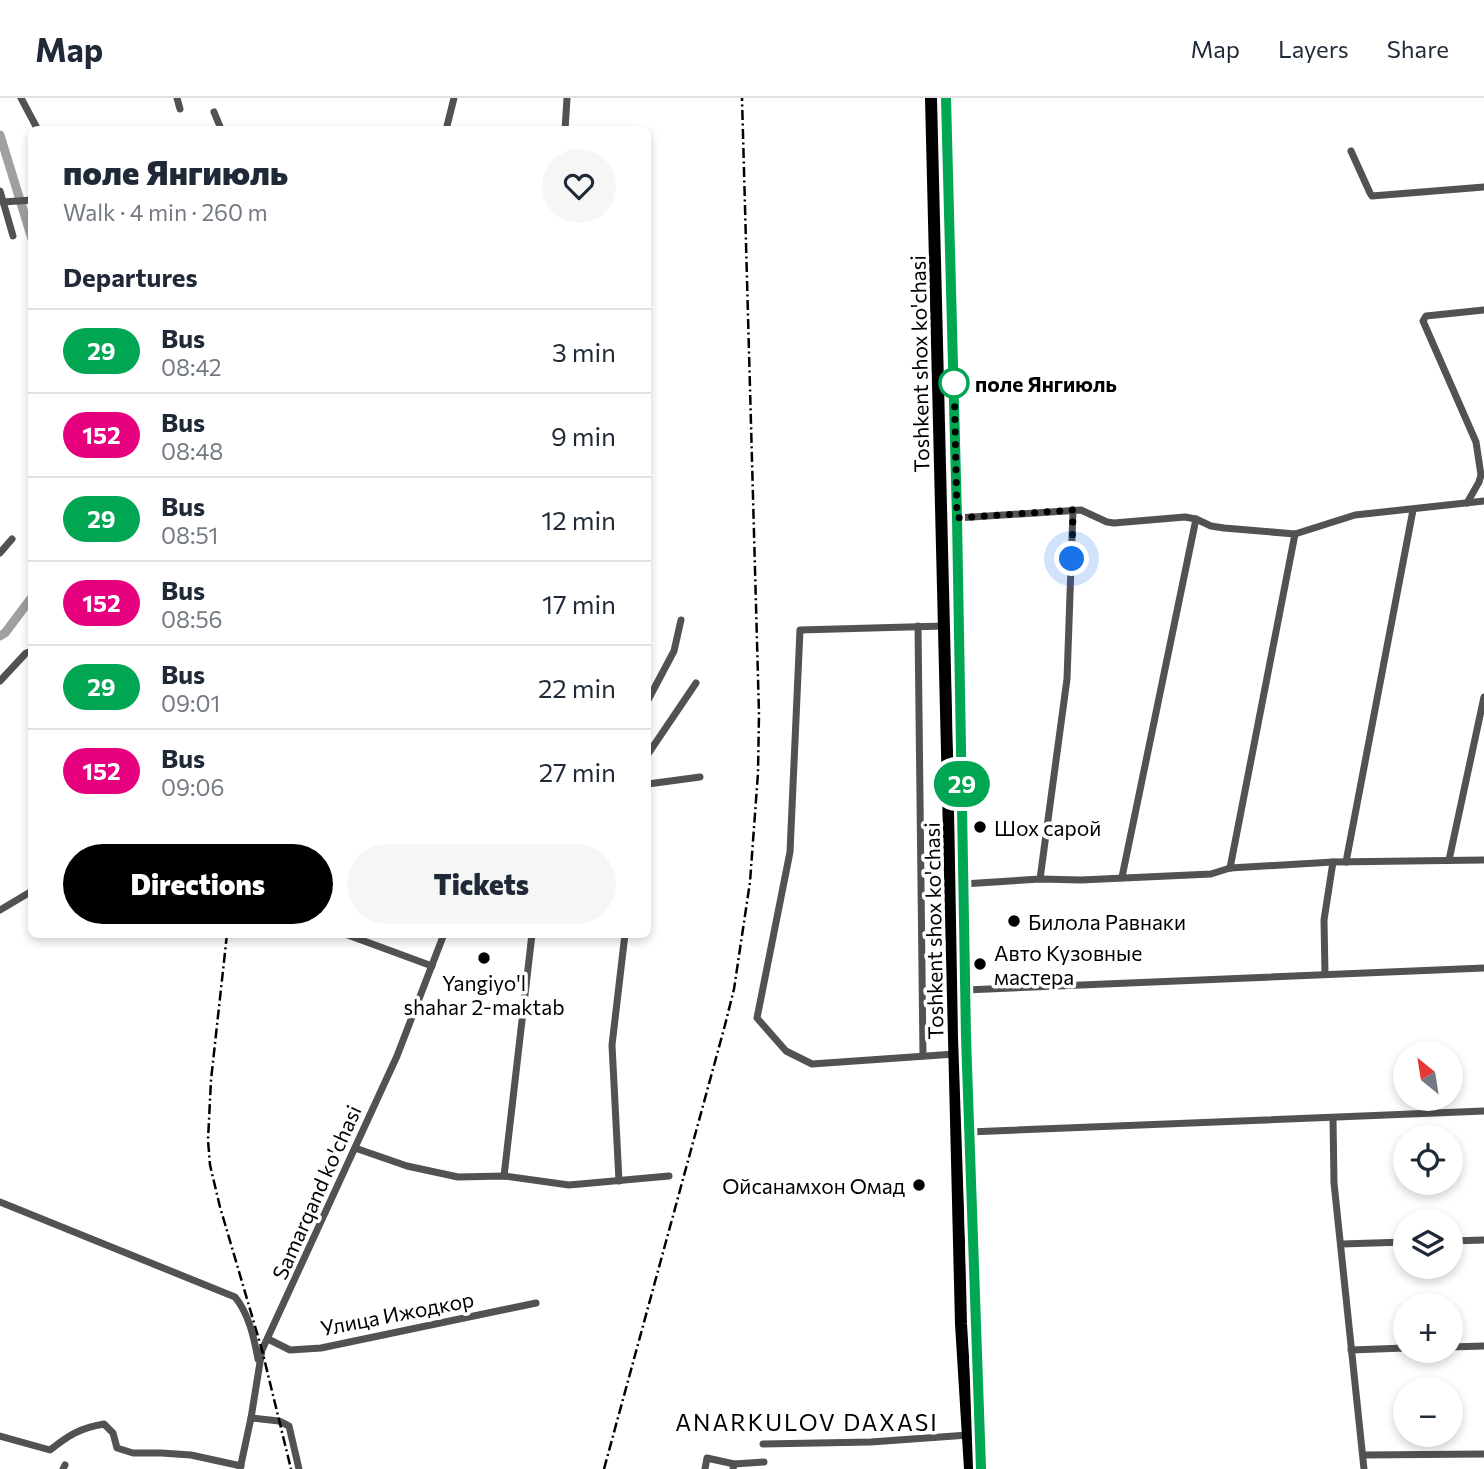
<!DOCTYPE html>
<meta charset="utf-8">
<style>
body{margin:0;font-family:Commissioner,sans-serif;background:#f6f6f7;color:#1f2937;height:100vh;display:flex;flex-direction:column;font-size:26px;white-space:nowrap}
*{box-sizing:border-box;margin:0}
p{font-size:23px;color:#747a83}
.icon{flex:none;width:38px;height:38px;fill:none;stroke:currentColor;stroke-width:2;stroke-linecap:round;stroke-linejoin:round}
.map{position:relative;flex:1;overflow:hidden}
.sheet{position:absolute;left:28px;top:28px;width:623px;height:812px;display:flex;flex-direction:column;background:#fff;border-radius:10px;box-shadow:0 4px 10px #0003}
.sheet>*{flex:none}
.badge{padding:0 14px;border-radius:23px;font-size:24px;line-height:46px}
.needle{width:46px;rotate:330deg}
.tools{position:absolute;left:1393px;top:943px;display:grid;gap:14px}
.tools a{display:grid;place-items:center;width:70px;height:70px;border-radius:50%;background:#fff;box-shadow:0 4px 10px #0003;font-size:35px}
.you{position:absolute;width:35px;height:35px;margin:-18px;border:5px solid #fff;border-radius:50%;background:#1a73e8;box-shadow:0 0 0 10px #1a73e833}
.map>.badge{position:absolute;translate:-50% -50%;box-shadow:0 0 0 4px #fff}
h2{padding:0 35px;font-size:26px;line-height:63px}
.round{display:grid;place-items:center;flex:none;width:74px;height:74px;border-radius:37px;background:#f6f6f7}
.headline{display:flex;align-items:center;justify-content:space-between;height:119px;padding:0 35px}
h1{font-size:33px;font-weight:800;line-height:52px}
.primary-button{display:flex;gap:14px;margin-top:auto;padding:14px 35px}
.primary-button a{flex:1;height:80px;border-radius:42px;background:#000;color:#fff;font-size:28px;font-weight:800;line-height:80px;text-align:center}
.primary-button a+a{background:#f6f6f7;color:#1f2937}
ul{padding:0;list-style:none}
li{display:flex;align-items:center;gap:21px;height:84px;padding:0 35px;border-top:2px solid #e0e1e3}
li div{flex:1}
li b{display:block;font-size:26px}
li em{font-style:normal}
li .badge{min-width:77px;font-weight:700;text-align:center}
header{display:flex;align-items:center;gap:42px;box-sizing:border-box;height:98px;padding:0 35px;background:#fff;border-bottom:2px solid #e0e1e3}
header strong{font-size:33px}
nav{display:flex;gap:38px;margin-inline-start:auto;font-size:24px}
.map>svg:first-child{display:block}
</style>
<header>
<strong>Map</strong>
<nav><a>Map</a><a>Layers</a><a>Share</a></nav>
</header>
<div class="map">
<svg width="1484" height="1371" viewBox="0 0 1484 1371">
<rect width="100%" height="100%" fill="#fff"/>
<g fill="none" stroke-linecap="round" stroke-linejoin="round">
<g stroke="#a0a0a0" stroke-width="9">
<path d="M0,37L32,141"/>
<path d="M0,538L5,535L32,499"/>
</g>
<g stroke="#525252" stroke-width="7">
<path d="M21,0L38,32"/>
<path d="M177,0L180,11"/>
<path d="M214,14L221,31L224,32"/>
<path d="M446,32L454,0"/>
<path d="M565,32L567,0"/>
<path d="M1351,53L1370,95L1372,98L1484,89"/>
<path d="M0,93L13,138"/>
<path d="M3,104L32,102"/>
<path d="M1467,405L1479,384L1481,377L1476,344L1423,223L1426,218L1484,212"/>
<path d="M957,420L1081,412L1107,424L1114,425L1185,419L1196,421L1211,428L1224,430L1295,436L1355,417L1484,403"/>
<path d="M0,455L12,441"/>
<path d="M918,528L923,958"/>
<path d="M944,528L800,532L790,754L757,920L786,953L812,966L955,956"/>
<path d="M0,583L26,555L32,553"/>
<path d="M648,602L674,553L681,522"/>
<path d="M648,656L696,585"/>
<path d="M648,686L700,679"/>
<path d="M1449,762L1484,599"/>
<path d="M1346,764L1413,412"/>
<path d="M1230,770L1295,436"/>
<path d="M1122,779L1196,421"/>
<path d="M1040,781L1067,581L1073,412"/>
<path d="M963,786L1040,781L1081,782L1211,776L1230,770L1333,764L1484,762"/>
<path d="M0,812L32,793"/>
<path d="M345,836L432,868"/>
<path d="M1325,876L1324,822L1333,764"/>
<path d="M965,892L1484,870"/>
<path d="M1333,1020L1334,1085L1364,1371"/>
<path d="M969,1034L1484,1013"/>
<path d="M355,1050L407,1068L458,1079L504,1078L569,1087L669,1078"/>
<path d="M504,1078L532,836"/>
<path d="M619,1083L612,947L625,836"/>
<path d="M0,1104L235,1199C249,1216 254,1240 258,1261"/>
<path d="M1451,1143L1484,1142"/>
<path d="M1342,1146L1405,1144"/>
<path d="M268,1241L290,1252L321,1250L536,1205"/>
<path d="M1451,1249L1484,1248"/>
<path d="M1351,1252L1405,1250"/>
<path d="M251,1320L279,1323L289,1328L299,1371"/>
<path d="M0,1338L50,1352C69,1337 80,1330 104,1326L113,1335L117,1350L133,1355H161L191,1357L241,1368"/>
<path d="M763,1346L871,1344L968,1337"/>
<path d="M1363,1357L1484,1356"/>
<path d="M734,1366L764,1364"/>
<path d="M63,1371L65,1367"/>
<path d="M240,1371L251,1320L262,1252L397,958L444,836"/>
<path d="M705,1371L707,1360L734,1366L733,1371"/>
</g>
<g stroke="#000" stroke-width="12">
<path d="M931,0L961,1226L970,1371"/>
<path d="M946,0L957,420L966,939L981,1371"/>
</g>
<g stroke="#000" stroke-width="2.5" stroke-dasharray="10 3.5 2 3.5" stroke-linecap="butt">
<path d="M227,836L211,982L208,1042L210,1067L220,1109L262,1252L291,1371"/>
<path d="M604,1371L725,927L734,891L750,784L758,675L759,616L742,0"/>
</g>
</g>
<g fill="none" stroke-linecap="round" stroke-linejoin="round">
<g stroke="#fff" stroke-width="16">
<path id="line" d="M946,0L957,420L966,939L981,1371"/>
</g>
<use href="#line" stroke="#00a651" stroke-width="10"/>
<path stroke="#000" stroke-width="7" stroke-dasharray="0 12.6" d="M954,285V278L957,420L1073,412L1072,461"/>
</g>
<circle fill="#fff" stroke="#00a651" stroke-width="3.5" cx="954" cy="285" r="14"/>
<g fill="#000" stroke="#fff" stroke-width="2.5">
<circle cx="980" cy="729" r="7"/>
<circle cx="1014" cy="823" r="7"/>
<circle cx="484" cy="860" r="7"/>
<circle cx="980" cy="866" r="7"/>
<circle cx="919" cy="1087" r="7"/>
</g>
<g text-anchor="middle" dominant-baseline="central" stroke-width="7" stroke-linejoin="round" paint-order="stroke">
<g font-size="21" fill="#000" stroke="#fff">
<text transform="translate(919 266) rotate(-91)">Toshkent shox ko'chasi</text>
<text transform="translate(933 833) rotate(-91)">Toshkent shox ko'chasi</text>
<text transform="translate(316 1094) rotate(-66)">Samarqand ko'chasi</text>
<text transform="translate(397 1215) rotate(-11)">Улица Ижодкор</text>
</g>
<g font-size="21" font-weight="bold" fill="#000" stroke="#fff" text-anchor="start">
<text x="975" y="285">поле Янгиюль</text>
</g>
<g font-size="21" fill="#000" stroke="#fff" text-anchor="start">
<text x="994" y="729">Шох сарой</text>
<text x="1028" y="823">Билола Равнаки</text>
<text x="994" y="854">Авто Кузовные<tspan x="994" dy="24">мастера</tspan></text>
<text x="484" y="884" text-anchor="middle">Yangiyo'l<tspan x="484" dy="24">shahar 2-maktab</tspan></text>
<text x="905" y="1087" text-anchor="end">Ойсанамхон Омад</text>
</g>
<g font-size="23" letter-spacing="2" fill="#000" stroke="#fff">
<text x="807" y="1324">ANARKULOV DAXASI</text>
</g>
</g>
</svg>
<div class="tools">
<a><svg class="needle" viewBox="-14 -14 28 28"><path d="M0-13l5 13h-10z" fill="#e53935"/><path d="M0 13l5-13h-10z" fill="#747a83"/></svg></a>
<a><svg class="icon" aria-label="locate" viewBox="0 0 24 24"><circle cx="12" cy="12" r="6"/><path d="M12 2v4M12 18v4M2 12h4M18 12h4"/></svg></a>
<a><svg class="icon" aria-label="layers" viewBox="0 0 24 24"><path d="M12 4l9 5-9 5-9-5zM3 14l9 5 9-5"/></svg></a>
<a>+</a>
<a>−</a>
</div>
<div class="you" style="left:1072px;top:461px"></div>
<b class="badge" style="left:962px;top:686px;background:#00a651;color:#fff">29</b>
<section class="sheet">
<div class="headline"><div><h1>поле Янгиюль</h1><p>Walk · 4 min · 260 m</p></div><a class="round"><svg class="icon" aria-label="heart" viewBox="0 0 24 24"><path d="M12 20l-8-8c-3-5 5-10 8-4 3-6 11-1 8 4z"/></svg></a></div>
<h2>Departures</h2>
<ul>
<li><span class="badge" style="background:#00a651;color:#fff">29</span><div><b>Bus</b><p>08:42</p></div><em>3 min</em></li>
<li><span class="badge" style="background:#e6007e;color:#fff">152</span><div><b>Bus</b><p>08:48</p></div><em>9 min</em></li>
<li><span class="badge" style="background:#00a651;color:#fff">29</span><div><b>Bus</b><p>08:51</p></div><em>12 min</em></li>
<li><span class="badge" style="background:#e6007e;color:#fff">152</span><div><b>Bus</b><p>08:56</p></div><em>17 min</em></li>
<li><span class="badge" style="background:#00a651;color:#fff">29</span><div><b>Bus</b><p>09:01</p></div><em>22 min</em></li>
<li><span class="badge" style="background:#e6007e;color:#fff">152</span><div><b>Bus</b><p>09:06</p></div><em>27 min</em></li>
</ul>
<div class="primary-button"><a>Directions</a><a>Tickets</a></div>
</section>
</div>
